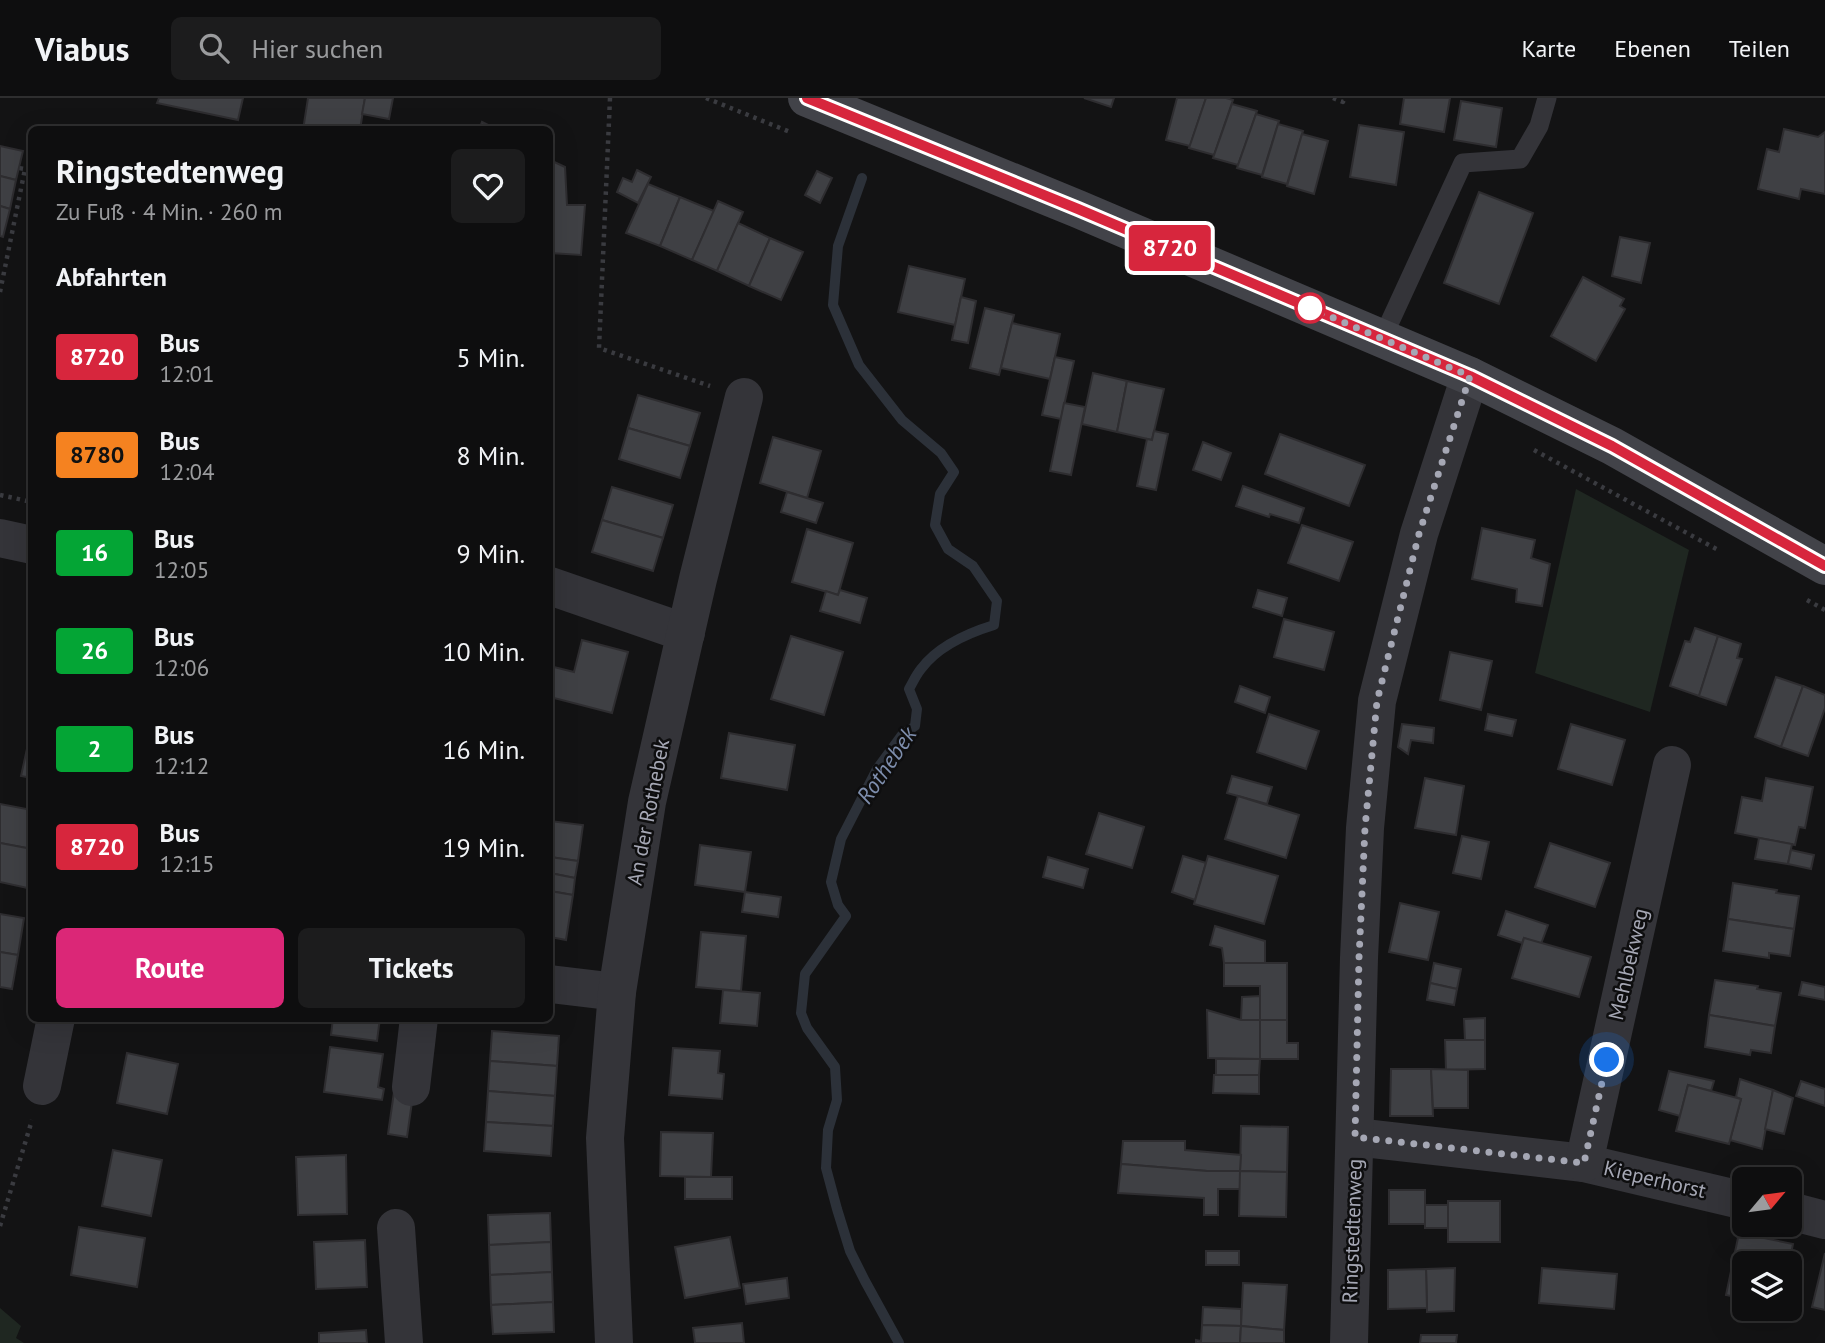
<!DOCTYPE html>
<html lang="de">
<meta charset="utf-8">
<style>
body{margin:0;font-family:"PT Sans",sans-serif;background:#1c1c1d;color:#f1f3f6;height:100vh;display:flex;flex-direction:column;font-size:26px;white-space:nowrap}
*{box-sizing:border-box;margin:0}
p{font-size:23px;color:#9b9c9e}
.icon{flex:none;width:38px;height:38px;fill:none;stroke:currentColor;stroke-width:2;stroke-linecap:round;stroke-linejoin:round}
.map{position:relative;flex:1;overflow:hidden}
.sheet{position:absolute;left:28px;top:28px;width:525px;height:896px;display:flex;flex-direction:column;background:#0e0e0f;border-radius:10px;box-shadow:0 7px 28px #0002,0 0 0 2px #2e2e2f}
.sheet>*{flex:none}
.badge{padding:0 14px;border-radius:5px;font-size:24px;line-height:46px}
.needle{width:46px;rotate:61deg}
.tools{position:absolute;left:1732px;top:1069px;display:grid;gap:14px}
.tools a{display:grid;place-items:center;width:70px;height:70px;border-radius:10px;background:#0e0e0f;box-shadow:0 7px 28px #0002,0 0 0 2px #2e2e2f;font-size:35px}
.you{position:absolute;width:35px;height:35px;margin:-18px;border:5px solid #fff;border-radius:50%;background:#1a73e8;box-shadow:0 0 0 10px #1a73e833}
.map>.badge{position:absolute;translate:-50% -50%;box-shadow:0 0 0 4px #fff}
h2{padding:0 28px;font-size:26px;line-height:63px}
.round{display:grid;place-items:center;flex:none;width:74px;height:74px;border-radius:10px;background:#1c1c1d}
.headline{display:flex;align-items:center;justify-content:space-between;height:119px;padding:0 28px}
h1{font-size:33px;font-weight:600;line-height:52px}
.action{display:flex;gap:14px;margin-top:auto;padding:14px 28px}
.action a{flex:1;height:80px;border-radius:10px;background:#db2777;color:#fff;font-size:28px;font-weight:600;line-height:80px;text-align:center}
.action a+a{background:#1c1c1d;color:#f1f3f6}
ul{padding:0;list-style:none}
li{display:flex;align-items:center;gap:21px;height:98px;padding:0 28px}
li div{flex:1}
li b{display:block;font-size:26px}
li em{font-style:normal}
li .badge{min-width:77px;font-weight:700;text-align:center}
header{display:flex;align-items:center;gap:42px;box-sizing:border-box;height:98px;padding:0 35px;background:#0e0e0f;border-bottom:2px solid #2e2e2f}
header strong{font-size:33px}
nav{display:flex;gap:38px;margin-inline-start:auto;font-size:24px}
.search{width:490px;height:63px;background:#1c1c1d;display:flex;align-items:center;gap:18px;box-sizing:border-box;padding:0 24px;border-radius:10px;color:#9b9c9e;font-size:26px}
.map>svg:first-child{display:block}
</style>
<header>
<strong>Viabus</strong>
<div class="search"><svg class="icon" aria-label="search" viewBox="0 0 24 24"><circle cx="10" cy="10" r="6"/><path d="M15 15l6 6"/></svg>Hier suchen</div>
<nav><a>Karte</a><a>Ebenen</a><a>Teilen</a></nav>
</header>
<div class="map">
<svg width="1825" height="1245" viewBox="0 0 1825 1245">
<rect width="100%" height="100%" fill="#131314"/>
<g fill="#1f2721">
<path d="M1576,391L1689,452L1650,614L1535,575Z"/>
<path d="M0,1210L21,1228L16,1240L24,1245H0Z"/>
</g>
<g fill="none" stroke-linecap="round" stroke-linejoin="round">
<path stroke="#2c3139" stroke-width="10" d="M862,80L838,148L833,207L859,267L902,322L941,355L954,374L940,396L935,427L948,451L973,468L997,503L994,527C968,535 938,548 921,571C916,577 913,584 909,591L917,611L915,628L902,637L877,671L841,741L831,784L838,807L846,818L805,876L801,915L807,930L835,969L837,1002L828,1032L826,1070L837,1111L850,1153L865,1183L899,1245"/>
</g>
<g fill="#3f4044" stroke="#2e2d30" stroke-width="2">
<path d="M159,0H243L238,22L157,5Z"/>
<path d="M308,0H365L360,32H303Z"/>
<path d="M365,0H393L389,21L362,16Z"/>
<path d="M1084,0H1114L1111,9Z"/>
<path d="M1177,0H1206L1190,48L1166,42Z"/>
<path d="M1206,0H1226L1233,2L1214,57L1189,50Z"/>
<path d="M1404,0H1450L1444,34L1400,26Z"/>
<path d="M1461,3L1502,10L1496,49L1454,42Z"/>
<path d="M1232,6L1257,13L1238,67L1213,60Z"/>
<path d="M1256,16L1279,23L1262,77L1237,70Z"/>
<path d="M482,24L498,32H479Z"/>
<path d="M1278,26L1303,33L1287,86L1262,79Z"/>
<path d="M1359,27L1404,34L1396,87L1350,79Z"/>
<path d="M1784,31L1818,39L1825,34V96L1801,91L1799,101L1758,91L1767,51L1779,54Z"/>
<path d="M1302,36L1328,43L1314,96L1287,88Z"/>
<path d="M0,48L23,53L16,82L0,78Z"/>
<path d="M550,62L565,69L567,107H585L581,157L550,155Z"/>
<path d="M637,72L651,79L638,105L617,94L623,80L632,84Z"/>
<path d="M817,73L832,80L820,105L805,97Z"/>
<path d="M0,78L16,82L10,111L0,108Z"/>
<path d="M648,86L680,99L660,148L626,135Z"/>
<path d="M1479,94L1533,115L1499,206L1444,185Z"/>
<path d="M680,99L714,113L692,162L660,148Z"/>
<path d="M718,103L743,114L717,173L692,162Z"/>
<path d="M0,108L10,111L3,139L0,138Z"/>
<path d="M738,125L770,140L749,188L717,173Z"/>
<path d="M1620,139L1650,145L1641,185L1612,178Z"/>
<path d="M770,140L803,154L781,202L749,188Z"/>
<path d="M909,168L965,181L955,227L898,214Z"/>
<path d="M1583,179L1624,201L1620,208L1625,211L1596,263L1551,238Z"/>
<path d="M961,199L976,203L968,245L952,242Z"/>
<path d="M985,210L1014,217L999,277L970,270Z"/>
<path d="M1012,225L1060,236L1050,281L1001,270Z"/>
<path d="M1055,259L1074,263L1061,321L1042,317Z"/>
<path d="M1093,275L1127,283L1117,334L1082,326Z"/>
<path d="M1127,283L1164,291L1152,342L1117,334Z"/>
<path d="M638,297L700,315L690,348L628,330Z"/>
<path d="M1064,305L1085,309L1071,377L1050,373Z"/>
<path d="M628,330L690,348L680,380L619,361Z"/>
<path d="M1154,333L1168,336L1156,392L1137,388L1147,341L1152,342Z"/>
<path d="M1280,336L1365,367L1349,408L1265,376Z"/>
<path d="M773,339L821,353L807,400L760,385Z"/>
<path d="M1203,344L1231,355L1221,382L1193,372Z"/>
<path d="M1243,388L1304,410L1299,425L1270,416L1269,419L1236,408Z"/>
<path d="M612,389L673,407L663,440L602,422Z"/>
<path d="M787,394L823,405L816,425L781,414Z"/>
<path d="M602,422L663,440L653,473L592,454Z"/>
<path d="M1302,427L1353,444L1339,483L1288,465Z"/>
<path d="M1482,430L1535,442L1531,460L1550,466L1542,508L1516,504L1517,491L1472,481Z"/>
<path d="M807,431L853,445L838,497L792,484Z"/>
<path d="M840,492L867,500L860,525L820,513L826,493L838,497Z"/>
<path d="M1258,492L1287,500L1282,518L1253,509Z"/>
<path d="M1284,521L1334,534L1324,572L1274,559Z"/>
<path d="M1695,530L1718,538L1699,598L1670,588L1685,543L1690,544Z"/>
<path d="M791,538L843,554L824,617L771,601Z"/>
<path d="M1718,538L1741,546L1737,560L1742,561L1726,607L1699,598Z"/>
<path d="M582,542L628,554L612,615L550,599V568L574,574Z"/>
<path d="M1450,554L1492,563L1481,612L1440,602Z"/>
<path d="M1776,579L1803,588L1781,649L1755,639Z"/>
<path d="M1240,588L1270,599L1265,615L1235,604Z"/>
<path d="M1803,588L1825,597V610L1808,658L1781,649Z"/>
<path d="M1269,616L1319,633L1306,671L1257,654Z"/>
<path d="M1488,616L1516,622L1512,638L1485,632Z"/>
<path d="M1402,626L1434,630L1433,645L1411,642L1408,656L1398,649Z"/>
<path d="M1571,626L1625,642L1612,687L1558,671Z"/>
<path d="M729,635L795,647L787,692L721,680Z"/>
<path d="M30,637H32V680L21,678Z"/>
<path d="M1232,678L1272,689L1267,706L1227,695Z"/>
<path d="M1425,680L1464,688L1456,737L1415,730Z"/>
<path d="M1766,680L1813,689L1805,730L1799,729L1795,747L1735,735L1742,699L1762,703Z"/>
<path d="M1238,698L1299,717L1286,760L1225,741Z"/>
<path d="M0,706L32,712V751L0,745Z"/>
<path d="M1099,715L1144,729L1132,770L1086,756Z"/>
<path d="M550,723L583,727L578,763L550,759Z"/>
<path d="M1462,738L1489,744L1481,781L1453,775Z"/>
<path d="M1759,740L1792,746L1788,766L1755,761Z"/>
<path d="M0,745L32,751V791L0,784Z"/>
<path d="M1550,745L1610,765L1595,809L1535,789Z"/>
<path d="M700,747L751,754L745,794L695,787Z"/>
<path d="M1791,752L1814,757L1811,771L1788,766Z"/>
<path d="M1183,758L1206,765L1195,802L1172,794Z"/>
<path d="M1208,758L1278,778L1264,826L1194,806Z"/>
<path d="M550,759L578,763L575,780L550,775Z"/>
<path d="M1048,759L1088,771L1083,790L1043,779Z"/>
<path d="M550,775L575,780L573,797L550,793Z"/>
<path d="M1733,785L1777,792L1776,795L1799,798L1794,831L1728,821Z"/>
<path d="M550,793L573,797L566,842L550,839Z"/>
<path d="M745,794L781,799L778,819L742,814Z"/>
<path d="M1400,805L1439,814L1428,862L1389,854Z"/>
<path d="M1506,813L1548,827L1541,846L1524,840L1522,845L1498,837Z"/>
<path d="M0,816L24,820L18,857L0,854Z"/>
<path d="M1728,821L1794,831L1790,858L1769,855V860L1723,853Z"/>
<path d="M1215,828L1265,843V865H1224L1222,850L1210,847Z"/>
<path d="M701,834L746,838L741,893L696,889Z"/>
<path d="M1524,840L1591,859L1579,899L1512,880Z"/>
<path d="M0,854L18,857L12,891L0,889Z"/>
<path d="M1224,865H1287V922H1260V888H1224Z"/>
<path d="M1434,865L1461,871L1457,891L1430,885Z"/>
<path d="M1715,882L1758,888L1757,891L1781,895L1775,928L1709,917Z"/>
<path d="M1802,884L1825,889V902L1799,897Z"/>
<path d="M1430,885L1457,891L1454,907L1427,902Z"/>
<path d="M723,892L760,895L757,928L720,925Z"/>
<path d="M1260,898V922H1241L1242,899Z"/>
<path d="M1207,912L1241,922H1260V961L1208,960Z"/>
<path d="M1709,917L1775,928L1771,955L1751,952L1750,957L1705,949Z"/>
<path d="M333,920H380L377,943L331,937Z"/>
<path d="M1485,920V942H1465L1464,921Z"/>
<path d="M1260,922H1287V945H1298V961H1260Z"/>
<path d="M492,933L559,938L557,968L490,963Z"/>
<path d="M1445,942H1485V971L1446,972Z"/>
<path d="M330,949L383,956L378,989L384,991L382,1002L324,994Z"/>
<path d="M673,950L720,953L718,975L724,976L722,1001L669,997Z"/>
<path d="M127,955L178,966L167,1016L117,1005Z"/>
<path d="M1216,961H1260L1259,977H1216Z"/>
<path d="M490,963L557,968L555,998L488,993Z"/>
<path d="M1391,971H1431L1433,1018H1390Z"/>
<path d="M1431,971L1468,972V1010H1433Z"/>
<path d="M1669,973L1714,983L1711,993L1688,987L1680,1018L1659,1012Z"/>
<path d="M1214,977H1259V996L1213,995Z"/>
<path d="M1740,981L1773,992L1762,1051L1730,1042L1741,1001L1736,999Z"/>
<path d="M1801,983L1825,991V1008L1796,998Z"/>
<path d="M1688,987L1741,1001L1729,1046L1676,1033Z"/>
<path d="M1773,992L1793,1000L1784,1036L1765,1031Z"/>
<path d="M488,993L555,998L553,1028L486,1024Z"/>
<path d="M394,994L413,997L407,1039L388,1036Z"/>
<path d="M486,1024L553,1028L551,1058L484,1053Z"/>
<path d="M1241,1028L1288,1029L1287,1074L1240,1073Z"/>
<path d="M661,1034L713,1035L711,1079L660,1078Z"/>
<path d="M1123,1043H1185V1052L1241,1057L1240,1073H1207L1121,1066Z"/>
<path d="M113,1052L162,1062L151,1118L102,1108Z"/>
<path d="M346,1057L347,1116L298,1117L296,1059Z"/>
<path d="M1121,1066L1207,1073H1240V1091H1218V1117H1204V1100L1118,1095Z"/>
<path d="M1240,1073L1287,1074L1286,1119L1239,1118Z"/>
<rect x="685" y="1079" width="47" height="22"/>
<rect x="1389" y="1092" width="36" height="34"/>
<rect x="1448" y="1103" width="52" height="41"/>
<rect x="1425" y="1107" width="23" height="23"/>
<path d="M550,1115L551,1144L489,1147L488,1117Z"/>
<path d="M79,1129L145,1140L137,1189L71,1177Z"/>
<path d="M1739,1135L1793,1146L1789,1166H1745V1201L1726,1197Z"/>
<path d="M730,1139L740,1190L685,1200L675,1149Z"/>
<path d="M365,1142L367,1189L316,1191L314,1144Z"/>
<path d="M551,1144L552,1174L490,1177L489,1147Z"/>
<rect x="1206" y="1153" width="33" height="14"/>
<path d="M1825,1155V1212L1812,1209Z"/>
<path d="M1455,1170L1454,1213L1427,1214L1426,1171Z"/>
<path d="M1542,1170L1617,1176L1614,1211L1539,1205Z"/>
<path d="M1426,1171L1427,1210L1388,1211V1172Z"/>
<path d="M552,1174L553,1204L491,1207L490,1177Z"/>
<path d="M787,1180L789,1200L746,1206L743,1186Z"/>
<path d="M1243,1185L1287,1187L1284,1232L1241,1228Z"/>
<path d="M553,1204L554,1234L493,1236L491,1207Z"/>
<path d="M1203,1209L1241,1211V1228L1202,1227Z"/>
<path d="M742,1225L744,1245H695L693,1230Z"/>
<path d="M1202,1227L1241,1228L1240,1245H1196V1242L1201,1243Z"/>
<path d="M1241,1228L1284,1232V1245H1240Z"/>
<path d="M366,1232L367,1245H319V1235Z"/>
<path d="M1421,1237H1457L1456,1245H1420Z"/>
</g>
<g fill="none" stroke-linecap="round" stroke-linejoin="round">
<g stroke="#3a3b40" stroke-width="4.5" stroke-dasharray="3.5 5" stroke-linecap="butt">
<path d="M610,0L599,250L710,288"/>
<path d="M706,0L790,34"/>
<path d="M1333,0L1343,4L1344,0"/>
<path d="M0,194L25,71L19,70"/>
<path d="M1534,352L1720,453"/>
<path d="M0,397L32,404"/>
<path d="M1807,502L1825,512"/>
<path d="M0,1128L32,1022"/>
</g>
<path stroke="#343439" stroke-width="19" d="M1382,241L1463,65L1520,61L1539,28L1547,0"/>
<g stroke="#343439" stroke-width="38">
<path d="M0,440L32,447"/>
<path d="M550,488L686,535"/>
<path d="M550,886L617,894"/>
<path d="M42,988L56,920"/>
<path d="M411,989L419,920"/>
<path d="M1355,1039L1584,1065L1745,1103"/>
<path d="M1584,1065L1672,667"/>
<path d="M1790,1113L1825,1122"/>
<path d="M396,1130L404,1245"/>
<path d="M614,1245L605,1040L617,894L647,704L698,481L744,299"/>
<path d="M1349,1245L1359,860L1365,730L1377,603L1419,436L1470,278"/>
</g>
<path stroke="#424349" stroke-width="38" d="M807,0L1078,111L1470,278L1612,348L1825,468"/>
</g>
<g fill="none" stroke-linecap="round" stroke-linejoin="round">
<g stroke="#fff" stroke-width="16">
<path id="line" d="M807,0L1078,111L1470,278L1612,348L1825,468"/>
</g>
<use href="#line" stroke="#d7263d" stroke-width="10"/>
<path stroke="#a5a7b4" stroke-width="7" stroke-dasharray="0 12.6" d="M1310,210L1470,278L1419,436L1377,603L1365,730L1359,860L1355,1039L1584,1065L1607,962"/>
</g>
<circle fill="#fff" stroke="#d7263d" stroke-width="3.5" cx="1310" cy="210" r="14"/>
<g text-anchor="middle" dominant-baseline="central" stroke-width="5" stroke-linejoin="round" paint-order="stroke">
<g font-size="21" fill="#a5a7b4" stroke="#0e0e0f">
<text transform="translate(648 714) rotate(-79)">An der Rothebek</text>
<text transform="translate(1628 866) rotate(-77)">Mehlbekweg</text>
<text transform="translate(1655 1081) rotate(13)">Kieperhorst</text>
<text transform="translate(1352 1133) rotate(-88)">Ringstedtenweg</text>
</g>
<g font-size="23" font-style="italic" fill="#7e8ead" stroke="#0e0e0f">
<text transform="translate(886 667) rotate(-56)">Rothebek</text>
</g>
</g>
</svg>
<div class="tools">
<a><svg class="needle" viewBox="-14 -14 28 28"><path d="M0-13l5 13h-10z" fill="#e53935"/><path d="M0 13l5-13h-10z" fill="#9b9c9e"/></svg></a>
<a><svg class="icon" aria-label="layers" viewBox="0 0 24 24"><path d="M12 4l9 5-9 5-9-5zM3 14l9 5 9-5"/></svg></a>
</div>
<div class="you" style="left:1607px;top:962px"></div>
<b class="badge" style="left:1170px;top:150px;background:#d7263d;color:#fff">8720</b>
<section class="sheet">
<div class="headline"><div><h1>Ringstedtenweg</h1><p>Zu Fuß · 4 Min. · 260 m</p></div><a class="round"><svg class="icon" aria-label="heart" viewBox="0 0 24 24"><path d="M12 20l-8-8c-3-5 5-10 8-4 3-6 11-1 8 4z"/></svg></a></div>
<h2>Abfahrten</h2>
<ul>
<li><span class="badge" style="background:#d7263d;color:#fff">8720</span><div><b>Bus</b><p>12:01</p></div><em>5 Min.</em></li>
<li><span class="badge" style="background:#f58220;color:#111">8780</span><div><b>Bus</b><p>12:04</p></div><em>8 Min.</em></li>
<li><span class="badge" style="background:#04a535;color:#fff">16</span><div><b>Bus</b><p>12:05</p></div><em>9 Min.</em></li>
<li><span class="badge" style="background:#04a535;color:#fff">26</span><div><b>Bus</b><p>12:06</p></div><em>10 Min.</em></li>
<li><span class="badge" style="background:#04a535;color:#fff">2</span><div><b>Bus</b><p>12:12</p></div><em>16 Min.</em></li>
<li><span class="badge" style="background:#d7263d;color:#fff">8720</span><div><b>Bus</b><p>12:15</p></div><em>19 Min.</em></li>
</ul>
<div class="action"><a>Route</a><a>Tickets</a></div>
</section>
</div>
